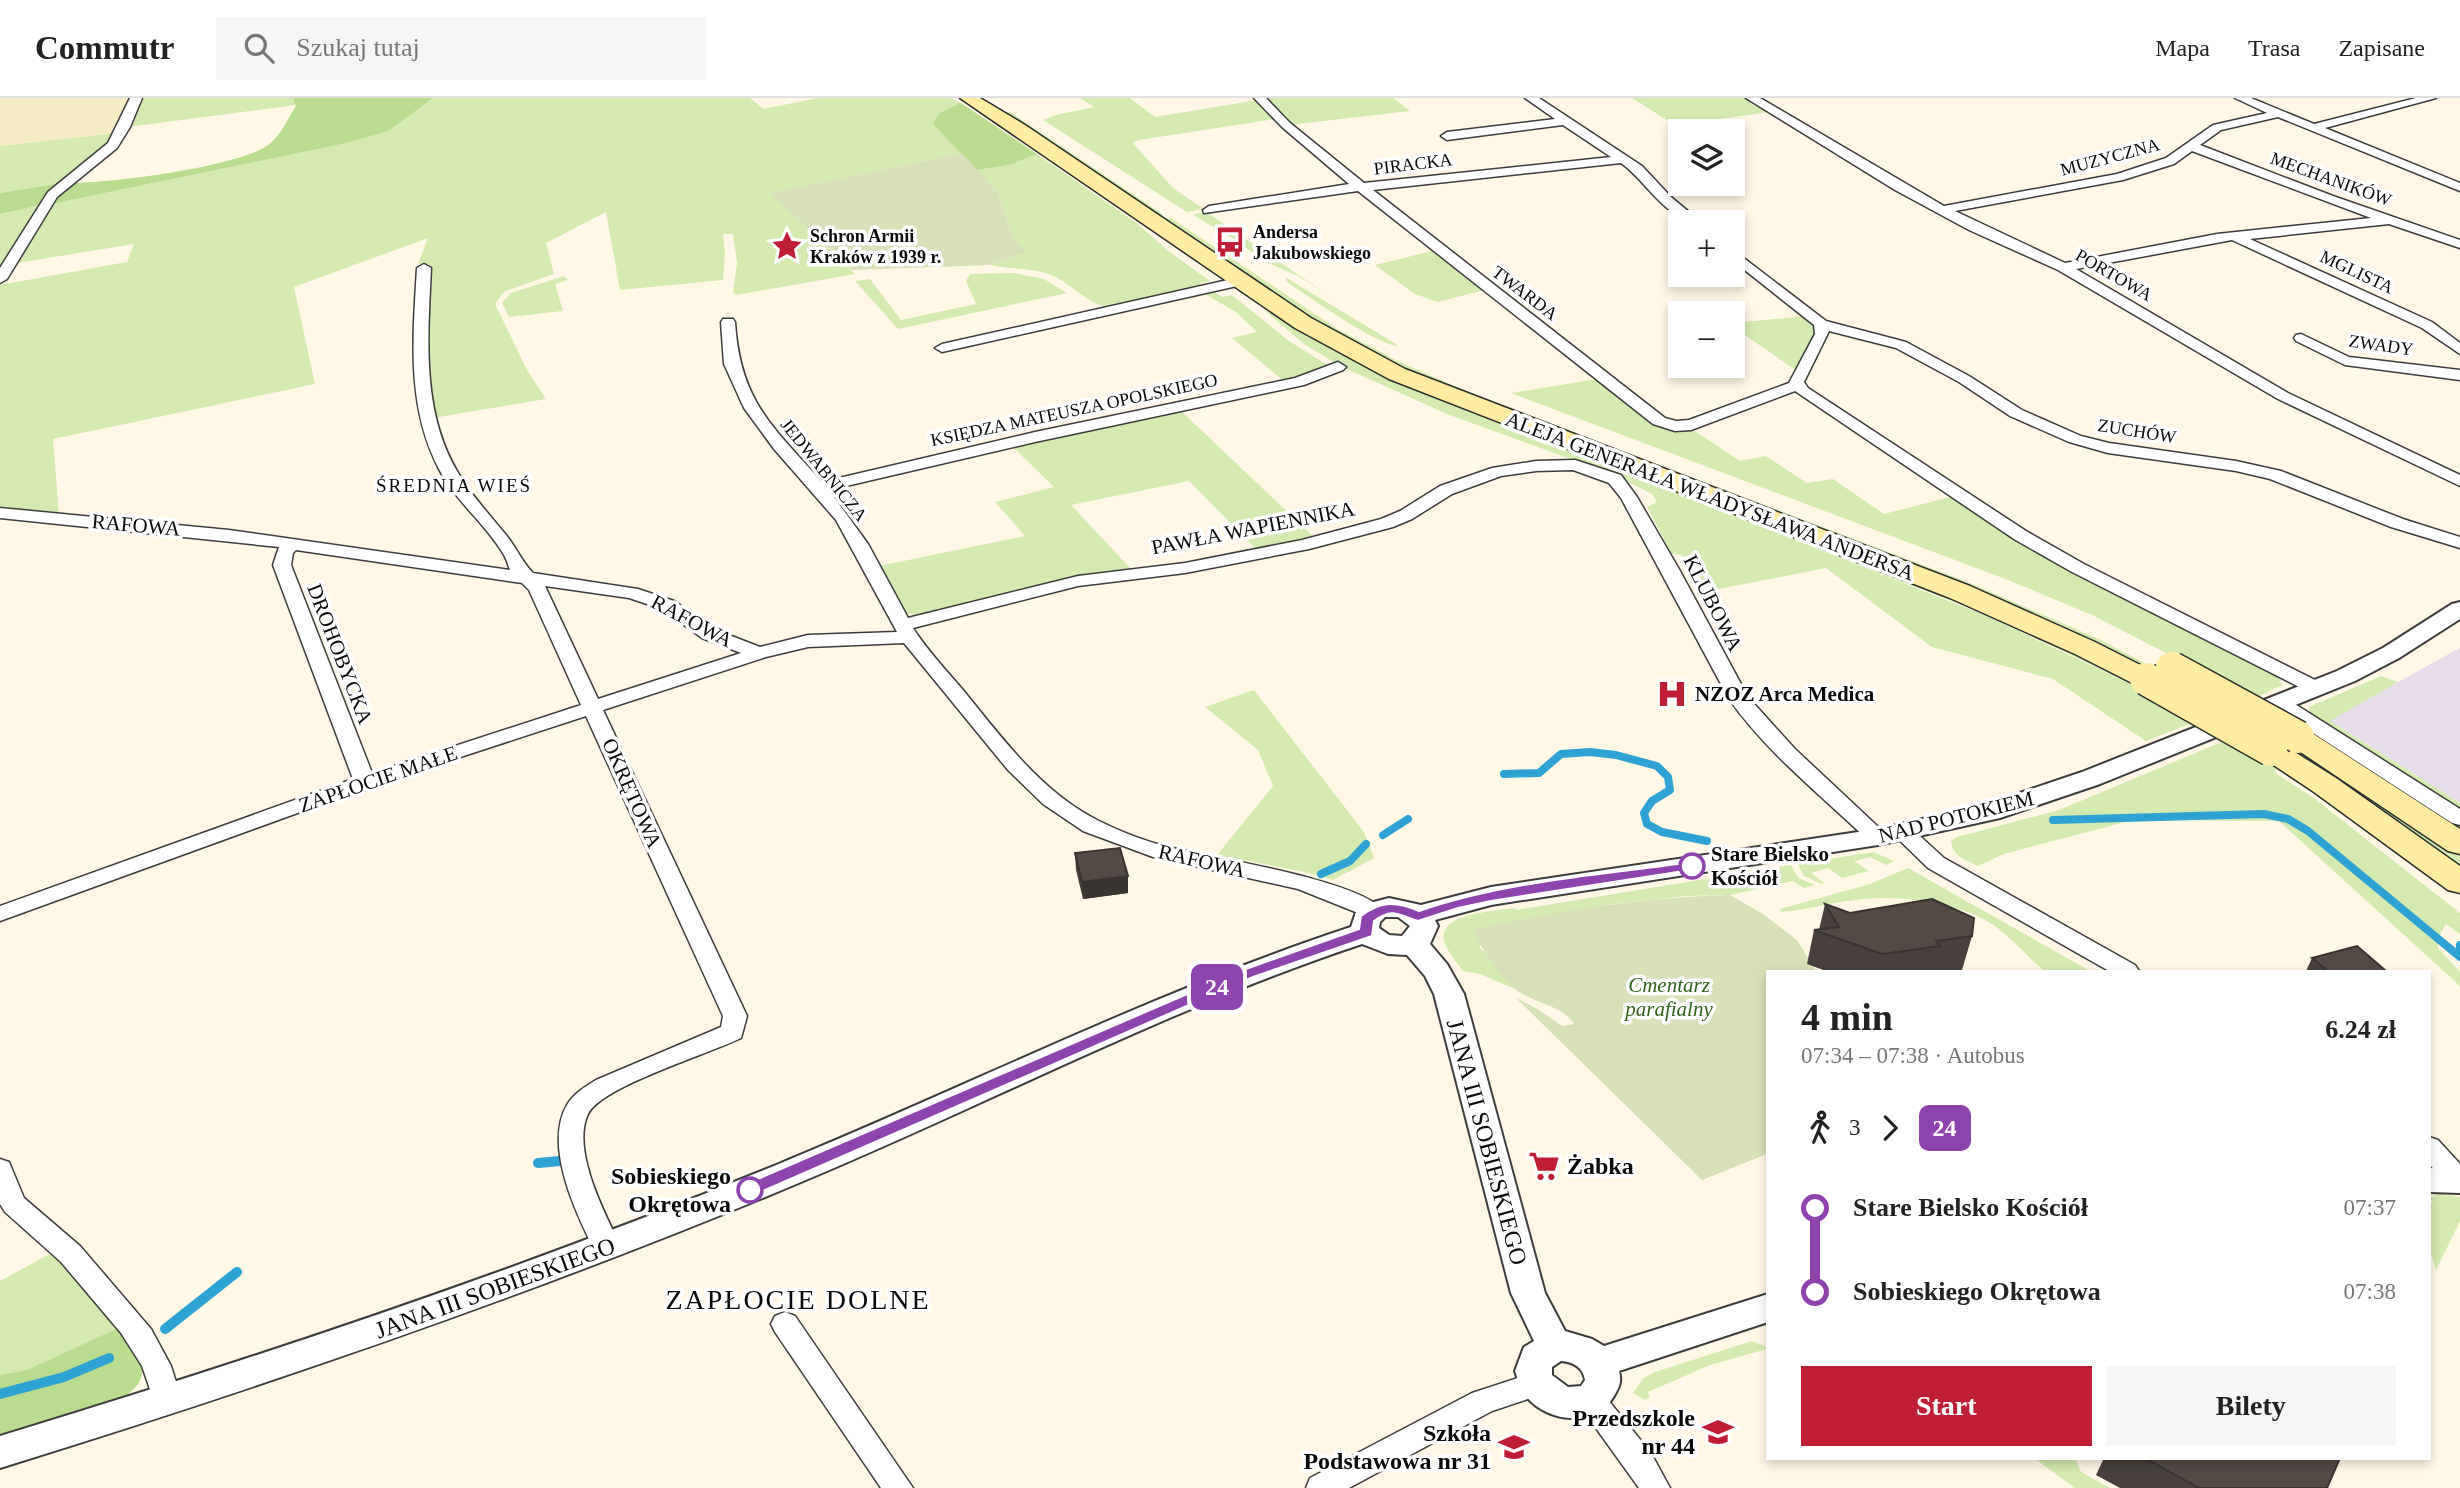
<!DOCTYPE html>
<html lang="pl">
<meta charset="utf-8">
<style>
body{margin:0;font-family:Georgia,serif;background:#f6f6f6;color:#222;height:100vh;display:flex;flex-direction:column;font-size:26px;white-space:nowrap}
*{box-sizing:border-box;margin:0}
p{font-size:23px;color:#767676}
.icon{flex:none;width:38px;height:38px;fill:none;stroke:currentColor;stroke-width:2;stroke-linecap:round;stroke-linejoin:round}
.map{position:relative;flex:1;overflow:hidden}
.drawer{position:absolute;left:1766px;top:872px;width:665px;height:490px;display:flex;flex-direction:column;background:#fff;border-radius:0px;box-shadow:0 4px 10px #0003}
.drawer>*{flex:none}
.badge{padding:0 14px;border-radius:10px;font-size:24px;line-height:46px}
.fabs{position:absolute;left:1668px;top:21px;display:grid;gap:14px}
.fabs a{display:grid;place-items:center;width:77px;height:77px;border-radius:0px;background:#fff;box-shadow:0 4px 10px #0003;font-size:35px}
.map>.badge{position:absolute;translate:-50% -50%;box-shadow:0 0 0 4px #fff}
.legs{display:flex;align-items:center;gap:10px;height:77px;padding:0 35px;font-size:23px}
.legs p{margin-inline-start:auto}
.overview{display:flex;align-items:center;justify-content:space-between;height:119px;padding:0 35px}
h1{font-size:38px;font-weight:800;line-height:52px}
.cta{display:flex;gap:14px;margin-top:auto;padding:14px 35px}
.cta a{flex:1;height:80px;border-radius:0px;background:#bf1d35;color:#fff;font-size:28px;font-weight:800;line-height:80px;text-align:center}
.cta a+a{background:#f6f6f6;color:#222}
ul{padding:0 35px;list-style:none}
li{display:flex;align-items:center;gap:24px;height:84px;font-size:26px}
li i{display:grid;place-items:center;width:10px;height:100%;margin:0 9px;background:currentColor}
li i::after{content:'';width:18px;height:18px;margin:-9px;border:5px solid;border-radius:50%;background:#fff}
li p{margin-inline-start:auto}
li:first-child i{background:linear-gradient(#0000 50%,currentColor 0)}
li:last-child i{background:linear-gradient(currentColor 50%,#0000 0)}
header{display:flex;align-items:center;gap:42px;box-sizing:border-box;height:98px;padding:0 35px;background:#fff;border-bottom:2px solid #e0e0e0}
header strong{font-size:33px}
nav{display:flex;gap:38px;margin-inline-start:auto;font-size:24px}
.search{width:490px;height:63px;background:#f6f6f6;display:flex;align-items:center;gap:18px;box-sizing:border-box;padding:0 24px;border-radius:0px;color:#767676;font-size:26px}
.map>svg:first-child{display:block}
</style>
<header>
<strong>Commutr</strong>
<div class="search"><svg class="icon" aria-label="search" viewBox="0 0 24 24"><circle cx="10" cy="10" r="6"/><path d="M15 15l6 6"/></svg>Szukaj tutaj</div>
<nav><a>Mapa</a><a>Trasa</a><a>Zapisane</a></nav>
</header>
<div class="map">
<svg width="2460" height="1390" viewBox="0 0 2460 1390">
<rect width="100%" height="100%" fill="#fff8e7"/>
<path fill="#e7ddea" d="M2460,550V705L2329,622Z"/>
<path fill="#f6edc6" d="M0,0H133L117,35L0,48Z"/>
<g fill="#d4eab0" fill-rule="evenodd">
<path d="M139,0H293L296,7L128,29Z"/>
<path d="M433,0H750L763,11L818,0H951L961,5L939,15L933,26L962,55L771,95L855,176L736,197L733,195L737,165L733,136H723L725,155L723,182L620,192L606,114L546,145L554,176L505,193L495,206L527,272L546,301L433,320L425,252L429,166H418L428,140L294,189L315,286L53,341L59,417L0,410V187L127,164L134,146L17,165L52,106L342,46L411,15Z"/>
<path d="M1080,0H1130L1155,19L1258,2L1275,21L1139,42L1133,45L1173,90L1204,111L1187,114L1043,22L1056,17L1094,9Z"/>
<path d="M1263,0H1393L1410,13L1289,27Z"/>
<path d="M1632,0H1746L1751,6L1770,14L1675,27Z"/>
<path d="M1010,14L1164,117L1159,119L1004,15Z"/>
<path d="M117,35L110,47L60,85L0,95V48Z"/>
<path d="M1037,56L1138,126L1167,152L1210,183L1200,185L1201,189L1108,209C1087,206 1071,185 1051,177C1032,169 1011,172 991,167L1026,154L1014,141L997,94L977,72L1009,67Z"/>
<path d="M41,107L0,175V116Z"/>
<path d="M1205,113L1328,197L1298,178L1266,164L1229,138L1193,117Z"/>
<path d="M1171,120L1339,232L1402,265L1473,296L1970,485L2101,542L2197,593L1396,268L1331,235L1162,122Z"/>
<path d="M1432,153C1449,167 1467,177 1484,192L1438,204L1415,196L1375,167Z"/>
<path d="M1013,175L1044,181L1067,195L898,231L855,183L870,181L901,222L976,206L966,183L970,176Z"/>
<path d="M564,178L568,182L555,186L563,213L509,219L502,205L511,195Z"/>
<path d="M1285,179L1396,246L1397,248C1376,246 1308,198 1287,184Z"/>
<path d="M1214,194L1223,199L1232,197L1289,243L1331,269L1285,284L1232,240L1257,234L1236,214L1203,195Z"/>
<path d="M1264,212L2068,550L2152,594L2197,623L2146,643L2053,581L1932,549L1826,470L1698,495L1681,457L1672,456L1647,409L1657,404L1652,396L1615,377L1447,316L1340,268L1304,246ZM1779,436L1988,517L2149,595L1987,518Z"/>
<path d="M1805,218L1815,227C1817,245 1806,258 1794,271L1733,229V225Z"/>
<path d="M1603,280L1652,325L1671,331H1692L1740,363L1766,358L1807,385L1833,381L1884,416L1954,398L2265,572L2278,579L2282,587L2258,599H2252L2092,517L2008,482L1511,295Z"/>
<path d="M1179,311L1315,440L1257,452L1189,383L1071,407L1132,472L1095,475L915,517L906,515L901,510L879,468L1025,438L995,404L1054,389L1011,347Z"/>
<path d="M2381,578L2398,584L2330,623L2460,705V712L2310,619L2309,609Z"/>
<path d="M1254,592L1364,734L1374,760L1333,782L1300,773L1217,757L1273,688L1258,652L1205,609Z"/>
<path d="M2229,641L2278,670L2274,674L2315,701L2460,815V836L2446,826L2439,838L2438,850L2460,874V888L2279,723L2133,722L2004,756L1978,768C1966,762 1952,758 1951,743L1957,739L2059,712Z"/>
<path d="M2293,647L2460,757V771L2286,650Z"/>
<path d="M1873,754L1894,763L1886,767L1870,759L1854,763L1869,773L1842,780L1828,770L1811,775L1824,785L1822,786L1804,778L1798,766Z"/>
<path d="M1791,767L1798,780L1815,787L1804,790L1793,783L1730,797L1686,798L1605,807L1479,848L1515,891L1480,876L1463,873C1458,866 1451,858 1447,850C1428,815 1496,813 1515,810L1516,812Z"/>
<path d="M1908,770L2090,873H2044C2027,858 2011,839 1992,826C1955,803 1898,797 1855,802C1830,805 1806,812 1781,814L1780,811L1870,786Z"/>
<path d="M2438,1096L2460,1099V1123L2436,1172L2429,1149V1106L2433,1103L2429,1100Z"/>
<path d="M55,1153L120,1229L27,1272L0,1277V1183Z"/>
<path d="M1752,1243L1767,1249V1251L1710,1267L1648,1294L1650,1299L1645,1302L1633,1295L1644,1280L1655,1274Z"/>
<path d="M2034,1360H2075L2081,1374L2110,1390H2075Z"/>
</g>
<g fill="#b9dc8e">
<path d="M293,0H433L388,33L342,46L52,106L68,85C107,86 239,69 268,47C281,38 288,20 296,8Z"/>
<path d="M961,5L970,11L1037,56L1009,67L977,72L933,26L939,15Z"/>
<path d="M60,85L41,107L0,116V95Z"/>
<path d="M120,1229C128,1241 142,1257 142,1272C143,1283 134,1292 125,1298C94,1315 35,1327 0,1337V1277L27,1272Z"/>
</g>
<g fill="#d7e0b9">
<path d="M962,55L997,94L1014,141L1026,154L991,167L852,172L770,95Z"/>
<path d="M1730,797L1763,816L1797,842L1816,873H1768L1767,1056L1702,1082L1515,899L1539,912L1562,928L1574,926C1563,907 1531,905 1514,890C1497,875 1481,852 1474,831C1558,813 1643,799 1730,797Z"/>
</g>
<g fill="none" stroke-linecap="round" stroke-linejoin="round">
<g stroke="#2da2d3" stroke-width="8">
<path d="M1504,676L1539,675L1561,656L1590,654L1616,657L1657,668L1668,679L1670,692L1652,703L1644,715L1647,726L1662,734L1707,743"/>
<path d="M2053,722L2264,716L2288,721L2308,733L2460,859"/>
<path d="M1383,737L1408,721"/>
<path d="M1321,776L1350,763L1366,746"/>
<path d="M2460,847V851"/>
</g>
<g stroke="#2da2d3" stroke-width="10">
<path d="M538,1065L560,1063"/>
<path d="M165,1231L237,1174"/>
<path d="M0,1296L64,1279L109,1260"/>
</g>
<g stroke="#3d3d3d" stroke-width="3">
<g id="minor">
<path d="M130,0H142L130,29L117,50L57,99L7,181L0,185V170L48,94L108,45Z"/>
<path d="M1254,0H1266L1290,25L1364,85L1611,59L1563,27L1447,42L1441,38L1447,34L1555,21L1525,0H1539L1642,68L1671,99L1701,124C1666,124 1647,83 1621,65L1373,92L1665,320L1676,323L1689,322L1789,285L1815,236L1814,227L1732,162V151L1826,223L1906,244L1969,278L2022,312L2081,338L2109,345L2236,363L2281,373L2403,421L2460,439V450L2391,429L2270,381L2236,373L2108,355L2069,344L2010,318L1959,284L1896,250L1829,233L1804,284L1808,290L2026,433L2084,466L2323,586L2326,590L2323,594H2309L2072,474L2014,441L1795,293L1691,332L1675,333L1653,326L1358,93L1204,115L1203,112L1209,108L1349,86L1282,29Z"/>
<path d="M1746,0H1760L1944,108L2117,76L2166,60L2213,27L2267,15L2235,0H2251L2314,26L2416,0H2436L2325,30L2460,85V93L2278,19L2221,32L2200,47L2333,98L2460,142V150L2389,126L2250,141L2432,224L2460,245V256L2422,230L2232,142L2076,171L2288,295L2460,377V388L2278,301L2058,172L1969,132L1895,92ZM2192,53L2371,120L2217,136L2065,165L1955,113L2123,82L2174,66Z"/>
<path d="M424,166L431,170C428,238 421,312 457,373C470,396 489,416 506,437C516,449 522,464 533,475L638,491L674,503L716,532L760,549L808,537L897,534L836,422L774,351L744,310L724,266L721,224L723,221H733L735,224C740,303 772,328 822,384L1035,334L1295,280L1338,264L1346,269L1343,272L1304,287L1035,344L829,392L868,446L908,520L1078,478L1185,465L1302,442L1381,421L1400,413L1440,388L1492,370L1536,363L1575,362L1621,377L1637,399L1680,473L1748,599L1795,651L1889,739L1886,744H1870C1822,698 1768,656 1729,601L1621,400L1609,385L1573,372L1536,373L1501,378L1452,396L1412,421L1393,429L1309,451L1185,475L1078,488L913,530C927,552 946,572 963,592C1002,640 1042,695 1099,723C1121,734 1145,743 1168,749C1209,759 1365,783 1384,814L1381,819L1373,821L1298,791L1153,759L1083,733L1043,706L1008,672L904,545L808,549L766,559L603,612L747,918L741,940C709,956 602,988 588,1016C571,1052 605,1116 621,1149L617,1157L607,1160L597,1157C577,1118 543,1048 567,1007C574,995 585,989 596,982L721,929L723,918L586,618L372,688L0,823V808L353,681L273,467L279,449L0,420V410L229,432L510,472C508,467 507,462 504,457C486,426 456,404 439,371C406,308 413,238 417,170ZM296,452L522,485L529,492L581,607L372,675L291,467L293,455ZM545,488L629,500L662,511L702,540L741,555L598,601Z"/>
<path d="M1241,179L1246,180V186L942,254L935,250L942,246Z"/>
<path d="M2301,236L2349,259L2460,272V282L2345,267L2296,243L2294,240L2296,237Z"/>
<path d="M2280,599L2287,601L2460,711V727L2452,725L2273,609L2270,605L2273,601Z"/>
<path d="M1902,727L1910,729L1944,760L2135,867L2139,873H2109L1928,770L1891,734L1894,729Z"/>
<path d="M2429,1039L2438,1042L2460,1066V1093L2451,1090L2429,1066Z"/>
<path d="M0,1061L9,1064L24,1100L80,1148L151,1231L171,1268L182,1303L177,1312L167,1315L157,1312L142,1268L121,1235L61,1164L5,1114L0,1106Z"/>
<path d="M785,1214L795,1218L913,1390H881L775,1234L771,1226L775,1218Z"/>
<path d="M1536,1274L1546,1277L1551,1286L1546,1295L1492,1313L1349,1390H1306L1310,1380L1472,1295Z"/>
<path d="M1590,1289L1600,1292L1651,1355L1670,1390H1639L1575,1301L1580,1292Z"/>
</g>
</g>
<g stroke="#3d3d3d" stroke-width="4">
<g id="tertiary">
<path d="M2460,504V521L2399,560L2355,583L2100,686L2000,720L1878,747L1491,807L1435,822L1438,828L1430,846L1447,866L1464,896L1545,1195L1565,1233L1592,1241L1604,1248L1768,1196V1224L1619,1273C1622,1284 1619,1289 1614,1298C1596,1330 1547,1325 1526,1298C1520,1291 1518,1281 1515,1273L1524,1249L1534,1243L1511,1195L1434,896L1425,878L1407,857L1388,856L1362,846C1169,910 988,1006 801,1084C539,1194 271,1286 0,1370V1338C264,1258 526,1170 781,1065C971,987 1156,893 1351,829L1356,814L1366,806L1389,800L1421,807L1491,789L1878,731L1984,707L2082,674L2337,573L2383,550L2452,506ZM1385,819H1398L1410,828L1402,838L1389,837L1379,830L1380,824ZM1561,1263C1573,1264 1583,1269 1585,1282L1581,1288L1568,1289L1552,1277V1269Z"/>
<path d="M2429,1070L2460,1071V1095L2429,1094Z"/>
</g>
</g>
<g stroke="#2c2c2c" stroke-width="3">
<g id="secondary">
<path d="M960,0H980L1025,27L1311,220L1405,271L1970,488L2095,544L2156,575L2161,581L2156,587L2146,590L2136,587L2075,556L1950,500L1389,281L1295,230Z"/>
<path d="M2298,630L2309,633L2460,731V756L2448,753L2287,645L2283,639L2287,633Z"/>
<path d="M2271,643L2282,646L2336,680L2460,768V795L2448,792L2314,694L2260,658L2256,652L2260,646Z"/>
</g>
</g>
<use href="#minor" fill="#fff" fill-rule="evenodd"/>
<use href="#tertiary" fill="#fff" fill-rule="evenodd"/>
<use href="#secondary" fill="#ffeba2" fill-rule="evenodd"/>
<g stroke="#2c2c2c" stroke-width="35" stroke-linecap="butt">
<g id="secondary-bridge">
<path d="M2172,570L2298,639"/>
<path d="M2146,581L2271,652"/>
</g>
</g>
<use href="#secondary-bridge" stroke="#ffeba2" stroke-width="32"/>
</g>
<g fill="#47403c">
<path d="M1075,755L1128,795L1083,801L1076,772Z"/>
<path d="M1825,806L1850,815L1972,838L1962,872L1952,873H1826L1807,866L1814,832H1819Z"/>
<path d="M2312,860L2386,873H2306Z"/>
<path d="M2104,1360H2340L2327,1390H2120L2096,1377Z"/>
</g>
<path fill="#3a3431" d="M1128,778V795L1083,801L1082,784Z"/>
<g fill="#534a46" stroke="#3a3431" stroke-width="2">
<path d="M1120,750L1128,778L1082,784L1075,755Z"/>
<path d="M1932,801L1974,820L1972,838L1936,843L1940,848L1882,856L1814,832L1839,829L1825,806L1850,815Z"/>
<path d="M2357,848L2386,873H2328L2312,860Z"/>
<path d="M2145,1360H2340L2327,1390H2199Z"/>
</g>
<path fill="#8e44ad" stroke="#fff" stroke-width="2" d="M1692,764L1697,765V771L1491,803L1458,810L1418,823C1398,817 1393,809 1374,823L1372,838L1253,879L756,1096H744L741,1092L744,1087L1243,872L1359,831L1361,818C1381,803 1396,803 1419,813C1506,783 1601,777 1692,764Z"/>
<defs>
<g id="bus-bare" transform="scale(2.415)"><path d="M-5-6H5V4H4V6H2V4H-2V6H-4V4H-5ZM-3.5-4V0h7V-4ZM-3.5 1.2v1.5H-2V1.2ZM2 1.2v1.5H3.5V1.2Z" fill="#bf1d35" stroke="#fff" stroke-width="2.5" paint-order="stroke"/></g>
<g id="sight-bare" transform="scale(2.415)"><path d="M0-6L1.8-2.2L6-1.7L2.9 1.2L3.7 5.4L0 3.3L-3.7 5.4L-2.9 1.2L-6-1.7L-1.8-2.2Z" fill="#bf1d35" stroke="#fff" stroke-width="2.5" paint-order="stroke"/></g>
<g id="hospital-bare" transform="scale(2.415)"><path d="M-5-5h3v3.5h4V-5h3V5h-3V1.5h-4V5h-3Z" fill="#bf1d35" stroke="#fff" stroke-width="2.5" paint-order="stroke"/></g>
<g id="supermarket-bare" transform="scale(2.415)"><path d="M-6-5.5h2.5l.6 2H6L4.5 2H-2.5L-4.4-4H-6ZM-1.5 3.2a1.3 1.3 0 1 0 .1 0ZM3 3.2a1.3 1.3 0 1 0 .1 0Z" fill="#bf1d35" stroke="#fff" stroke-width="2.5" paint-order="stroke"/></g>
<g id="school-bare" transform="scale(2.415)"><path d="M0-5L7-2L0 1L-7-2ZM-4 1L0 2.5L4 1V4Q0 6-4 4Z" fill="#bf1d35" stroke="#fff" stroke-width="2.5" paint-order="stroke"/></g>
</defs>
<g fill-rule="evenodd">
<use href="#bus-bare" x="1230" y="144"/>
<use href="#sight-bare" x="787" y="148"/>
<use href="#hospital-bare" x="1672" y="596"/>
<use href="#supermarket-bare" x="1544" y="1068"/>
<use href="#school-bare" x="1718" y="1334"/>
<use href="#school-bare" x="1514" y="1349"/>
</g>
<g fill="#fff" stroke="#8e44ad" stroke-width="3.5">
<circle cx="1692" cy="768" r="12"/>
<circle cx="750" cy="1092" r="12"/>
</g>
<g text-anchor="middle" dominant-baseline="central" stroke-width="7" stroke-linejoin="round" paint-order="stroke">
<g font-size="18" fill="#0a0a0a" stroke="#fff">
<text transform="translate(2110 59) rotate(-15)">MUZYCZNA</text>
<text transform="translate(1413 66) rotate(-7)">PIRACKA</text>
<text transform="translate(2331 81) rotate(20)">MECHANIKÓW</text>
<text transform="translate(2357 174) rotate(25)">MGLISTA</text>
<text transform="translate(2114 177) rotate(30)">PORTOWA</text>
<text transform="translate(1525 195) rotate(37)">TWARDA</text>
<text transform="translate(2381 247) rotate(8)">ZWADY</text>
<text transform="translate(1074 312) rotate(-12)">KSIĘDZA MATEUSZA OPOLSKIEGO</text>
<text transform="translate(2137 333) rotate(9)">ZUCHÓW</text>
<text transform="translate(824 372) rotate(51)">JEDWABNICZA</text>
</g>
<g font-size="18" font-weight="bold" fill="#0a0a0a" stroke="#fff" text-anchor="start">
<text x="1253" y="134">Andersa<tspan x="1253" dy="21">Jakubowskiego</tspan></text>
<text x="810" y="138">Schron Armii<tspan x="810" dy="21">Kraków z 1939 r.</tspan></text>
</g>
<g font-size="19" letter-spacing="2" fill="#0a0a0a" stroke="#fff">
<text x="454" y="387">ŚREDNIA WIEŚ</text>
</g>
<g font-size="21" fill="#0a0a0a" stroke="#fff">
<text transform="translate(1710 398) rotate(21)">ALEJA GENERAŁA WŁADYSŁAWA ANDERSA</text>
<text transform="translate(136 427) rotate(5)">RAFOWA</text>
<text transform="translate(1253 430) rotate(-11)">PAWŁA WAPIENNIKA</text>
<text transform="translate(1713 505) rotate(63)">KLUBOWA</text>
<text transform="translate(692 523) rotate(28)">RAFOWA</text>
<text transform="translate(340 556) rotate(69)">DROHOBYCKA</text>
<text transform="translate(378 681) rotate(-19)">ZAPŁOCIE MAŁE</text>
<text transform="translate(632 695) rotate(66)">OKRĘTOWA</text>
<text transform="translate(1956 719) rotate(-14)">NAD POTOKIEM</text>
<text transform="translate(1202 763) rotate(13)">RAFOWA</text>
</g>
<g font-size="21" font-weight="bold" fill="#0a0a0a" stroke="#fff" text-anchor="start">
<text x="1695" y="596">NZOZ Arca Medica</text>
</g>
<g font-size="21" font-weight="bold" fill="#0a0a0a" stroke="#fff" text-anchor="start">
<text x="1711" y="756">Stare Bielsko<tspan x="1711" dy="24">Kościół</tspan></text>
</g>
<g font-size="21" font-style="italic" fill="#306319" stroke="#fff">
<text x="1669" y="887">Cmentarz<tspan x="1669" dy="24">parafialny</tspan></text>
</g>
<g font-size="24" fill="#0a0a0a" stroke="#fff">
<text transform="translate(1487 1044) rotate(75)">JANA III SOBIESKIEGO</text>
<text transform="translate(495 1190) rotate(-20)">JANA III SOBIESKIEGO</text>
</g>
<g font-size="24" font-weight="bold" fill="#0a0a0a" stroke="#fff" text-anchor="end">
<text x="1567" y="1068" text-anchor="start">Żabka</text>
<text x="1695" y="1320">Przedszkole<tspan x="1695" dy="28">nr 44</tspan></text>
<text x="1491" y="1335">Szkoła<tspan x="1491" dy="28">Podstawowa nr 31</tspan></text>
</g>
<g font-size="24" font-weight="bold" fill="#0a0a0a" stroke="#fff" text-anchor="end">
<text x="731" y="1078">Sobieskiego<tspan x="731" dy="28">Okrętowa</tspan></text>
</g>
<g font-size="28" letter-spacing="2" fill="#0a0a0a" stroke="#fff">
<text x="798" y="1201">ZAPŁOCIE DOLNE</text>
</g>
</g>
</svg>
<div class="fabs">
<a><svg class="icon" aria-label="layers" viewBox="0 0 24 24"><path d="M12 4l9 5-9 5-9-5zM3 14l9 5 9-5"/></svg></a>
<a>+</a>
<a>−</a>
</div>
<b class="badge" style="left:1217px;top:889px;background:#8e44ad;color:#fff">24</b>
<section class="drawer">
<div class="overview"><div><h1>4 min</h1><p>07:34 – 07:38 · Autobus</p></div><b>6.24 zł</b></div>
<div class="legs"><svg class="icon" aria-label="walk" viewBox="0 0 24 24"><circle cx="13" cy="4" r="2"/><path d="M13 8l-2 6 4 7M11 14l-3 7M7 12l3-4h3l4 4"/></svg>3<svg class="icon" aria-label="forward" viewBox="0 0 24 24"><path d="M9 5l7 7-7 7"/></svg><b class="badge" style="background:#8e44ad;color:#fff">24</b></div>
<ul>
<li><i style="color:#8e44ad"></i><b>Stare Bielsko Kościół</b><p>07:37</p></li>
<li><i style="color:#8e44ad"></i><b>Sobieskiego Okrętowa</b><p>07:38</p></li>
</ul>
<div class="cta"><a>Start</a><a>Bilety</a></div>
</section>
</div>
